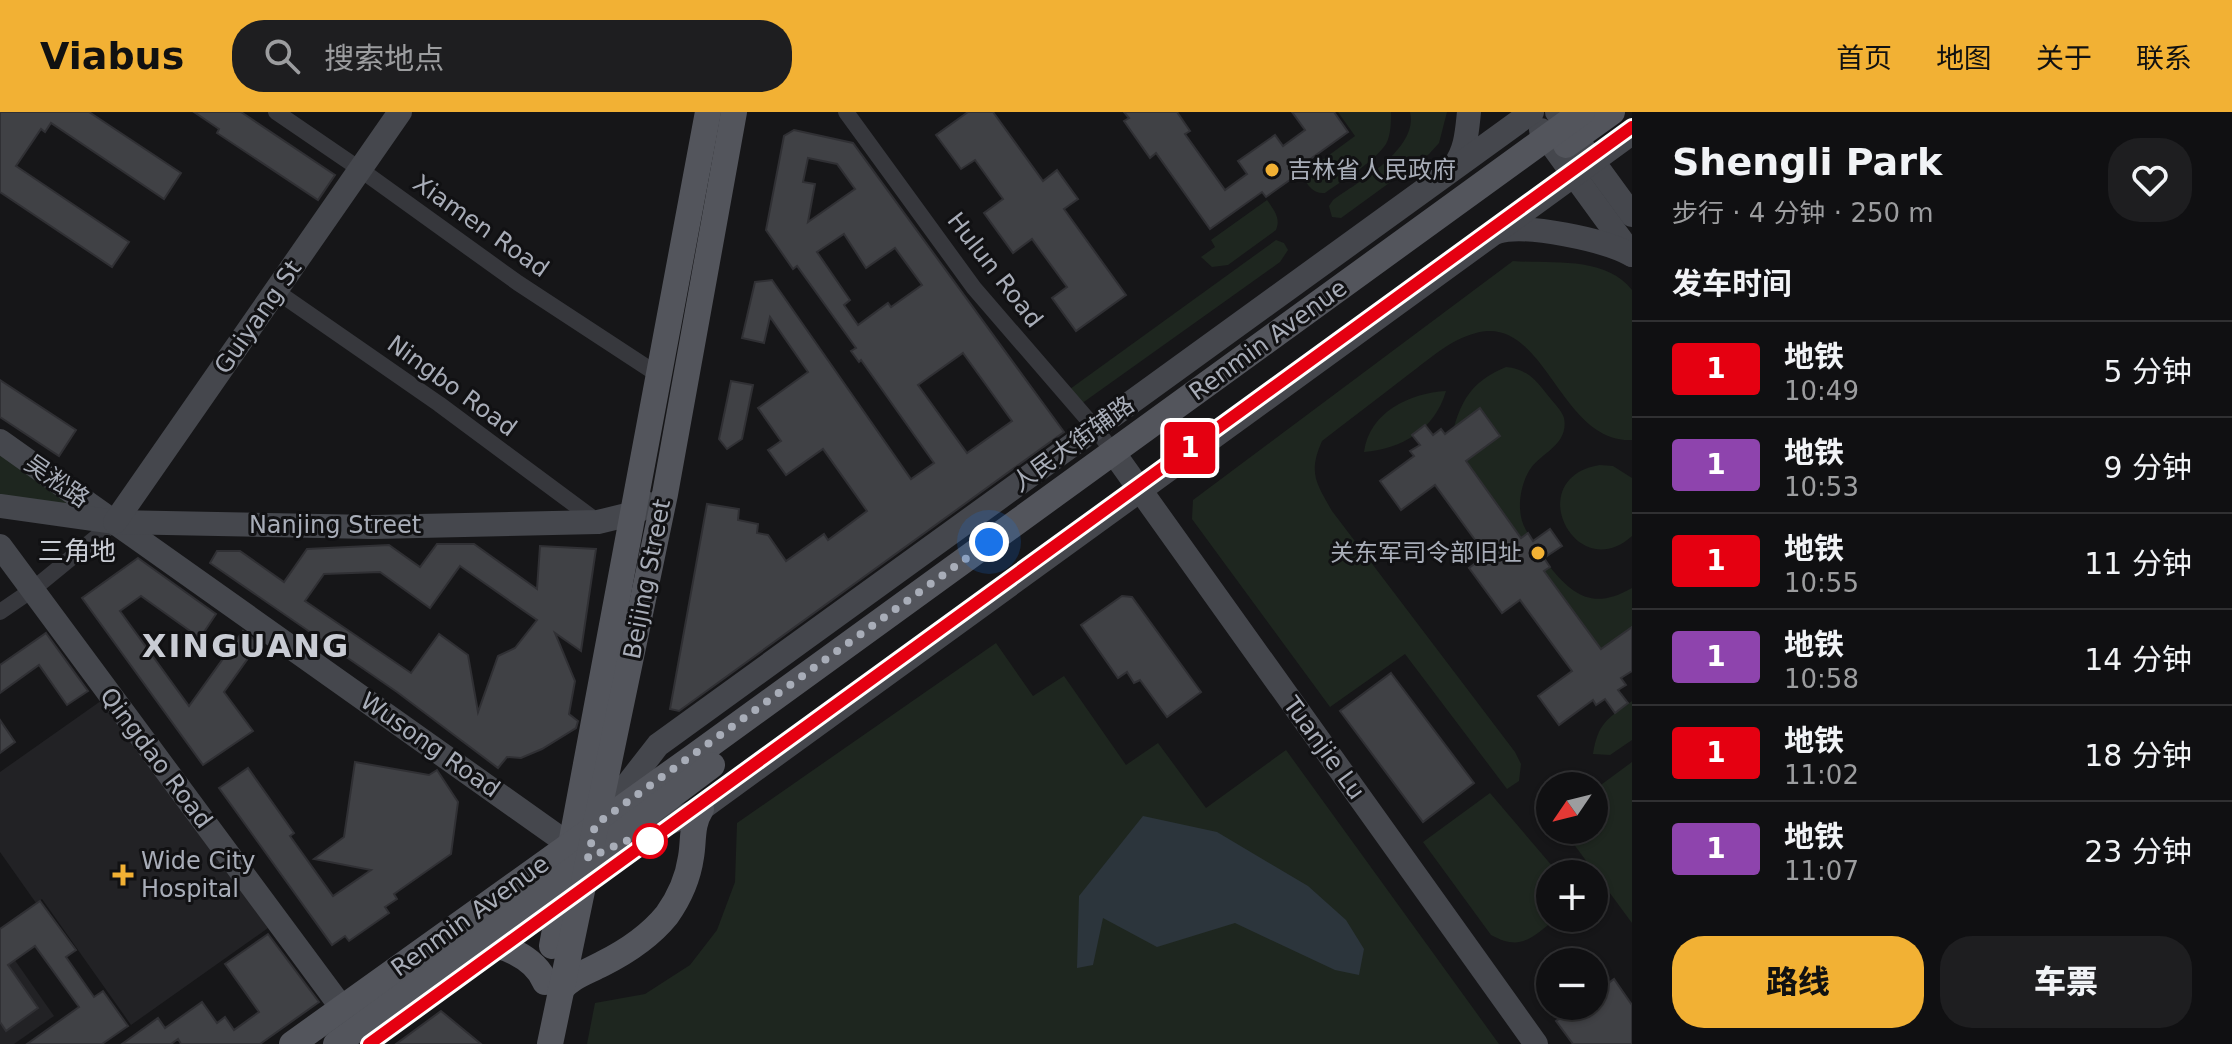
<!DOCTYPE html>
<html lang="zh">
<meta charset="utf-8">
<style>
body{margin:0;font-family:"DejaVu Sans","Noto Sans SC",sans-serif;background:#1e1e20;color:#f1f3f6;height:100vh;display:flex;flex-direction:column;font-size:30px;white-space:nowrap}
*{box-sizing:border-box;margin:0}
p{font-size:26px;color:#9c9d9f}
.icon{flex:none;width:44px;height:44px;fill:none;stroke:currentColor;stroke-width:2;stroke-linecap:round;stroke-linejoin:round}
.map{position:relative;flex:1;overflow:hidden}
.details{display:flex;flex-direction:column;background:#101012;width:600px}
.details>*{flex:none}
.badge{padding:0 16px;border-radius:6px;font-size:28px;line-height:52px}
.needle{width:52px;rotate:235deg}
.fabs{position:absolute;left:1536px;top:660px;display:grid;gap:16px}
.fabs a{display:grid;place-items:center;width:72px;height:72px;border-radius:50%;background:#101012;box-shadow:0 2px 6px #0004,0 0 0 2px #303032;font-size:40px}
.you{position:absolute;width:40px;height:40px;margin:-20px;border:6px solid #fff;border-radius:50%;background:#1a73e8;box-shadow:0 0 0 12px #1a73e833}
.map>.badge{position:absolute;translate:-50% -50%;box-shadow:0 0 0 4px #fff}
h2{padding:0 40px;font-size:30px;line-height:72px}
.round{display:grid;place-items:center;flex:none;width:84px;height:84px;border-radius:32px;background:#1e1e20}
.overview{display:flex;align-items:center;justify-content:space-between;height:136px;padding:0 40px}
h1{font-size:38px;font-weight:800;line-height:60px}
.cta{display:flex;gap:16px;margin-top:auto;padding:16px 40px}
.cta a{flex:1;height:92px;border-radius:32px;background:#f2b134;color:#111;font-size:32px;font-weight:800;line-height:92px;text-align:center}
.cta a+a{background:#1e1e20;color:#f1f3f6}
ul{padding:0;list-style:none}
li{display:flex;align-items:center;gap:24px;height:96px;padding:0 40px;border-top:2px solid #303032}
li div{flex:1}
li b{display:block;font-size:30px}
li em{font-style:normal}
li .badge{min-width:88px;font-weight:700;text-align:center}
header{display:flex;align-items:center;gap:48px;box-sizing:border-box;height:112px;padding:0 40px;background:#f2b134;color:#111}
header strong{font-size:38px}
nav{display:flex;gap:44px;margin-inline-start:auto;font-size:28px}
.search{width:560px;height:72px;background:#1e1e20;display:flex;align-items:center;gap:20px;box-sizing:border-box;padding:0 28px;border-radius:32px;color:#9c9d9f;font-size:30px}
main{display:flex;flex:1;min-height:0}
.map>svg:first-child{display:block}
</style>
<header>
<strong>Viabus</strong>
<div class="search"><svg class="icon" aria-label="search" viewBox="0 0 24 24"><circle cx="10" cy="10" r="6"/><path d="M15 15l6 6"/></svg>搜索地点</div>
<nav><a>首页</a><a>地图</a><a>关于</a><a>联系</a></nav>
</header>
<main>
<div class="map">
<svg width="1632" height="932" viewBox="0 0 1632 932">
<rect width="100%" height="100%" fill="#161618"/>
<g fill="#222225">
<path d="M105,586L268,816L131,913L42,787L36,791L0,740V660Z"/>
<path d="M0,827L54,904L14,932H0Z"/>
</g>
<g fill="#1e261f">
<path d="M1338,0H1391C1391,10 1391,23 1386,32C1372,52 1344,67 1325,81C1312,82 1308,73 1302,63L1355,24Z"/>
<path d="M1410,0H1447L1439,31L1429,42L1341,106L1332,105L1329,94L1333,88C1358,70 1419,37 1410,0Z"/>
<path d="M1267,88C1274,98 1281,106 1276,118L1228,153L1212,155L1201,145L1215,135L1211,128Z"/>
<path d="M1276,128L1284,131L1288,138L1280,150L1081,292L1070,277Z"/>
<path d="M1513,149C1551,152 1606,144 1632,178V328C1559,331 1546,202 1476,221C1449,228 1427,249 1404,266C1377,287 1349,308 1322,329C1308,361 1316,371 1332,399L1515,640L1521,652L1519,669L1507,677L1405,542L1330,595L1192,407L1193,388Z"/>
<path d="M1506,255C1526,257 1534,266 1546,281C1551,288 1562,298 1564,306C1569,332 1543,340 1531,356C1519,373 1515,404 1528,421L1521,426L1466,349L1500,324L1480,297L1454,315C1463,284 1475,268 1506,255Z"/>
<path d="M1446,279C1435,317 1402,337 1364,340C1369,300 1410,281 1446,279Z"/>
<path d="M0,335L106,406L0,387Z"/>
<path d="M1600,353L1613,354L1632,366V424C1576,475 1520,366 1600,353Z"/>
<path d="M1550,455C1575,486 1595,497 1632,476V515L1601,537L1544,459Z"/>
<path d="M996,531L1033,584L1064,564L1126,653L1158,631L1206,696L1286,638L1499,932H587L595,891L645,882L690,853L717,818L735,770L737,711Z"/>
<path d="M1632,589V628L1610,643L1593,642C1598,611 1607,607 1632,589Z"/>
<path d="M1632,650V811L1573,731L1547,717L1543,702L1550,687V718H1594V678Z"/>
<path d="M1490,681L1559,762H1550V806H1557C1532,825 1522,840 1491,823L1423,730Z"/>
</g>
<path fill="#2c353c" d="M1143,704L1217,720L1308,774L1346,808L1364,837L1359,863L1335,858L1235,811L1157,835L1103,806L1093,853L1077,856L1079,784Z"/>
<g fill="#404145" stroke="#303034" stroke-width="2" fill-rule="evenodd">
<path d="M0,0H89L181,61L164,87L51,11L45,20L41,17L16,54L129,130L112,155L0,80Z"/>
<path d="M194,0H241L335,63L318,88L217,21L219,17Z"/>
<path d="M968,0H993L1043,69L1057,58L1078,87L1064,97L1126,183L1076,219L1052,186L1067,175L1032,127L1013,141L984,101L1003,87L975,48L961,57L936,23Z"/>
<path d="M1124,0H1177L1190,19L1185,22L1225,78L1247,62L1238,49L1275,23L1283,34L1305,18L1292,0H1334L1348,20L1298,56L1301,60L1266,85L1262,80L1210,117L1156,41L1150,46L1124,9L1129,6Z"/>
<path d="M794,18L853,31L1064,320L679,599L670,597L707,392L739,397L738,408L758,412L757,421L768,423L786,449L824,422L828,428L867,399L823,337L786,363L768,338L781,329L758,296L808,260L770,205L764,231L742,226L755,170L772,168L911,367L934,351L861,248L859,250L851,239L856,236L797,154L793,157L766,118L784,24ZM808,46L837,52L855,77L808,110L815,72L803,70ZM844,122L866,156L895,136L922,173L891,195L888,191L858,213L844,193L850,188L817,140ZM963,241L1012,309L967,341L918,273Z"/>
<path d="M0,268L76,318L59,344L0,305Z"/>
<path d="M731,269L753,273L742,327L727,337L719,327Z"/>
<path d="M1480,296L1500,324L1466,349L1521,426L1528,421L1533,429L1550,417L1562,434L1544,446L1550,455L1544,459L1601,537L1632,515V559L1621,566L1626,573L1618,578L1628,591L1615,601L1605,587L1596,593L1593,588L1559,613L1538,584L1572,559L1520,488L1502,501L1469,456L1486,443L1435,373L1401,398L1380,369L1414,344L1410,339L1420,333L1412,323L1425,313L1433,323L1441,317L1445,322Z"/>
<path d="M437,432H474L537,477L540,434L596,437L581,539L555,521L575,569L569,602L578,609L576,616L542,637L521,646L507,645L498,656L397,580L210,451L217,439H240L284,470L307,437L389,433L420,455ZM460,454L537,508L515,536L498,544L478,600L468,543L439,522L411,561L305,489L324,462L380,460L430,496Z"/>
<path d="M138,446L216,502L200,526L141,484L120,499L189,594L243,519L259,531L224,580L253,619L203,653L82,486Z"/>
<path d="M1122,484L1132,485L1201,580L1167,605L1140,568L1134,571L1127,560L1118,566L1081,513Z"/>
<path d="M46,521L88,579L67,593L39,553L0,581V553Z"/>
<path d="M1391,561L1474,671L1423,710L1340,599Z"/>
<path d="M0,608L15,630L0,641Z"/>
<path d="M355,650L429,663L437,658L458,690L451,742L394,782L397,787L385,795L389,801L349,829L345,824L332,833L219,676L248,656L294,721L290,724L333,784L371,758L314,747L344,725Z"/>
<path d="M40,789L76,838L66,845L94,885L103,879L128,914L102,932H27L79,895L35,834L8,853L38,896L6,919L0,910V817Z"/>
<path d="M268,822L319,890L260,932H181L178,927L171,932H122L158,906L165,916L202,890L217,911L225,905L234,918L259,900L225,852Z"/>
<path d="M1594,864L1602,876L1614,867L1632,893V932H1573L1556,909L1577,894H1594Z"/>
<path d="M441,899L481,932H396Z"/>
</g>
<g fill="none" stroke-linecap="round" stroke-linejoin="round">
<g stroke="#37383d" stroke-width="16">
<path d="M276,0L361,58L518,171L660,264"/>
<path d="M846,0L974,176L1095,316L1113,340"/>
<path d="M276,179L439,292L598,410"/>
<path d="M0,500L32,478L115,410"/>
</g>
<g stroke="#45474d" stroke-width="24">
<path d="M1557,0L1632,103"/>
<path d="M1541,18L1632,143"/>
<path d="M1454,54C1466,39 1467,19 1469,0"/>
<path d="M1497,120C1526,111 1605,128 1632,143"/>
<path d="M0,329L588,746L701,697L1632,21"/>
<path d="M1113,340L1536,932"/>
<path d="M0,394L115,410L373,415L598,410L635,401L649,392"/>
<path d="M115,410L400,0"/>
<path d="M0,434L342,896"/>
<path d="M602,705L658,633L1532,0"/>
</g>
<g stroke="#53555c" stroke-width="26">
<path d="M1566,33L1612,0"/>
<path d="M474,832C499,829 535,845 545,870"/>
<path d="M552,834L708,0"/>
<path d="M560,878C572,864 587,860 602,852C626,840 650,824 667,803C679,786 688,766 691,745C694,728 691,713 701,697"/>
<path d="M292,932L693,645L1582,0"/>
<path d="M336,932L474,832L712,653"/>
<path d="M550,932L665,382L734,0"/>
</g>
</g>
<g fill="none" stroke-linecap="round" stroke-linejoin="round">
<g stroke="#fff" stroke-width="18">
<path id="line" d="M369,932L1632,15"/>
</g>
<use href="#line" stroke="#e50011" stroke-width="12"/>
<path stroke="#a8adb8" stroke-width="8" stroke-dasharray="0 14.4" d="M650,729L644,721L588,746L595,713L989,430"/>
</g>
<g fill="#f2b134" stroke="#111113" stroke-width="3">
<circle cx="1272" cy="58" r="8"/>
<circle cx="1538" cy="441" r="8"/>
<path d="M119 751h8v8h8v8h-8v8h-8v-8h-8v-8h8z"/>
</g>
<circle fill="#fff" stroke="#e50011" stroke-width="4" cx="650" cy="729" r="16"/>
<g text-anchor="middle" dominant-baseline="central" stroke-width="6" stroke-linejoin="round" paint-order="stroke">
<g font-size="24" fill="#a8adb8" stroke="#111113" text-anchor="start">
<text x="1288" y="58">吉林省人民政府</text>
<text x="1522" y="441" text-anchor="end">关东军司令部旧址</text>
<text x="141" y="749">Wide City<tspan x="141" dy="28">Hospital</tspan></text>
</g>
<g font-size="24" fill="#a8adb8" stroke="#111113">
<text transform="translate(481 114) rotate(35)">Xiamen Road</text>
<text transform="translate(995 158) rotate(52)">Hulun Road</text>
<text transform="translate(258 205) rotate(-55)">Guiyang St</text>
<text transform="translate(1268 228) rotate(-36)">Renmin Avenue</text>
<text transform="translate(452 274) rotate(36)">Ningbo Road</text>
<text transform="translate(1073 332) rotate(-36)">人民大街辅路</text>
<text transform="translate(57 369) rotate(35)">吴淞路</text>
<text x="335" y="413">Nanjing Street</text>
<text transform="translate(647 467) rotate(-79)">Beijing Street</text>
<text transform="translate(430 633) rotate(35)">Wusong Road</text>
<text transform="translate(1324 636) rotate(54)">Tuanjie Lu</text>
<text transform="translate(156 646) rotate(53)">Qingdao Road</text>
<text transform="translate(470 804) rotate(-36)">Renmin Avenue</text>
</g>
<g font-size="26" fill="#c9ccd4" stroke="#111113">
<text x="77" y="439">三角地</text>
</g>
<g font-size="32" font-weight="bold" letter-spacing="2" fill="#c9ccd4" stroke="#111113">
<text x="246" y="534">XINGUANG</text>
</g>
</g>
</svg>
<div class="fabs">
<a><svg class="needle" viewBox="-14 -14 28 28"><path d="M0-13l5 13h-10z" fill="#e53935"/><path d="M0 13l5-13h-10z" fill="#9c9d9f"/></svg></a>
<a>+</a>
<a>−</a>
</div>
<div class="you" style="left:989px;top:430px"></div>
<b class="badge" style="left:1190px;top:336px;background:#e50011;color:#fff">1</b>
</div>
<section class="details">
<div class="overview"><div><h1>Shengli Park</h1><p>步行 · 4 分钟 · 250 m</p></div><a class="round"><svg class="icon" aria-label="heart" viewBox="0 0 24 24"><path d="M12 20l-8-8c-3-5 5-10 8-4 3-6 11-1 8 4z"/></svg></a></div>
<h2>发车时间</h2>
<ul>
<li><span class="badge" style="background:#e50011;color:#fff">1</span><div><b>地铁</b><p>10:49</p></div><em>5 分钟</em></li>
<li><span class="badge" style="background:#8e44ad;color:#fff">1</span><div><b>地铁</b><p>10:53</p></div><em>9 分钟</em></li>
<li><span class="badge" style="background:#e50011;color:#fff">1</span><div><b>地铁</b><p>10:55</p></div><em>11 分钟</em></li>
<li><span class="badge" style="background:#8e44ad;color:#fff">1</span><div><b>地铁</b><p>10:58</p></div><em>14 分钟</em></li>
<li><span class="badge" style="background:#e50011;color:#fff">1</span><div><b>地铁</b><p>11:02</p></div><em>18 分钟</em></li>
<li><span class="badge" style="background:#8e44ad;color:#fff">1</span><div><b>地铁</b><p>11:07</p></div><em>23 分钟</em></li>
</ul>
<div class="cta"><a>路线</a><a>车票</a></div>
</section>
</main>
